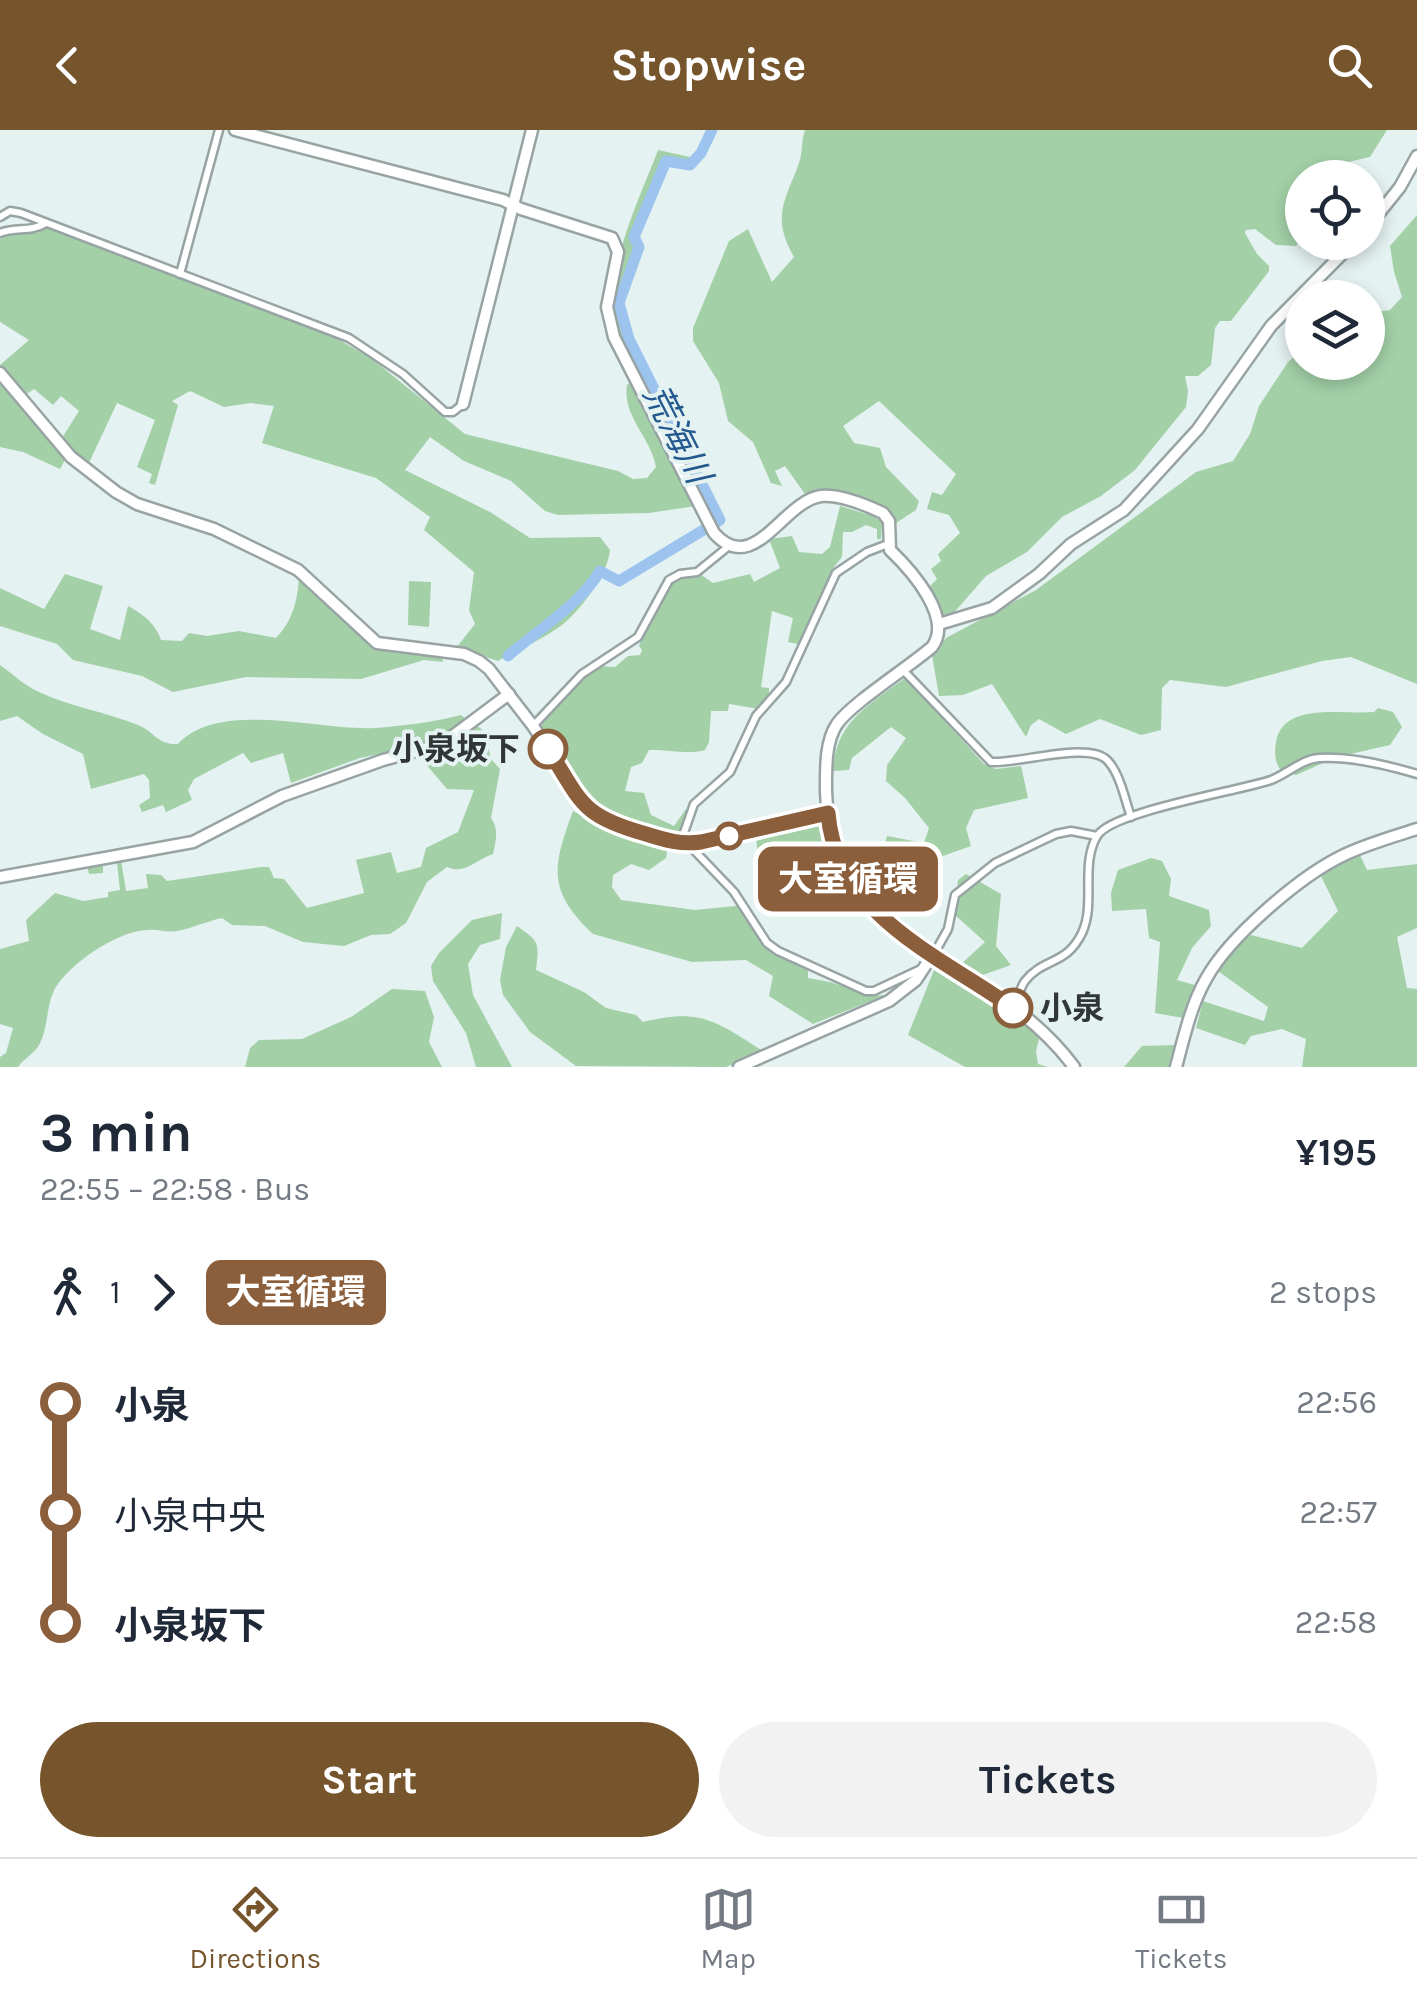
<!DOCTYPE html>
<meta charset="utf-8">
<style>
body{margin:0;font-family:Karla,"Noto Sans JP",sans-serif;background:#f2f2f3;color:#1f2937;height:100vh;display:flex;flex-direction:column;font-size:38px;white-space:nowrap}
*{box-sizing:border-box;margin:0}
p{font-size:32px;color:#747a83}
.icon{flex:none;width:55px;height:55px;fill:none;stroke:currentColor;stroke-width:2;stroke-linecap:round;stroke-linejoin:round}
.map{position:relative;height:937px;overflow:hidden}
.drawer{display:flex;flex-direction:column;background:#fff;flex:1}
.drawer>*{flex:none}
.badge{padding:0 20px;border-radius:15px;font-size:35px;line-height:65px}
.buttons{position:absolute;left:1285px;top:30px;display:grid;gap:20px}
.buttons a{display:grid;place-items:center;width:100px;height:100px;border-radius:50%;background:#fff;box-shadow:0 5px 15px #0003;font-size:50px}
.map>.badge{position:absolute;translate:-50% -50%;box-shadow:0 0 0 5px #fff}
.legs{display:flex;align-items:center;gap:15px;height:110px;padding:0 40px;font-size:32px}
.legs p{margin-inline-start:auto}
.head{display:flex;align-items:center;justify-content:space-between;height:170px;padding:0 40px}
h1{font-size:55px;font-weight:700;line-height:75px}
.primary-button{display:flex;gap:20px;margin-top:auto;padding:20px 40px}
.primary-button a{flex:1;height:115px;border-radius:60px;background:#77552c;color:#fff;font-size:40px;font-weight:700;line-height:115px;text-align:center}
.primary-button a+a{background:#f2f2f3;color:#1f2937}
ul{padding:0 40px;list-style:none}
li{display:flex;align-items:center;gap:35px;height:110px;font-size:38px}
li i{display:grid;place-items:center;width:15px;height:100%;margin:0 12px;background:currentColor}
li i::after{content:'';width:25px;height:25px;margin:-12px;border:8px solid;border-radius:50%;background:#fff}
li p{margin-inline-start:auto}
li:first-child i{background:linear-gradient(#0000 50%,currentColor 0)}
li:last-child i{background:linear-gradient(currentColor 50%,#0000 0)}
header{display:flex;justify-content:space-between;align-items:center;height:130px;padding:0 40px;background:#77552c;color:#fff;font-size:45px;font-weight:700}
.dock{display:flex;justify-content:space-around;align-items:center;height:140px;border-top:2px solid #e0e1e3;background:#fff;font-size:28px;color:#747a83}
.dock a{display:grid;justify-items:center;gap:5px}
.dock .current{color:#77552c}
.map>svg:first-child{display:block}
</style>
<header><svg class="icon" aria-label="back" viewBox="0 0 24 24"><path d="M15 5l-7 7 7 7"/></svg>Stopwise<svg class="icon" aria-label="search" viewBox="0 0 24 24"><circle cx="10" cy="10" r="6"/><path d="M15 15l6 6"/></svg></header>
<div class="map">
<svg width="1417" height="937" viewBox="0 0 1417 937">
<rect width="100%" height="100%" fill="#e5f2f2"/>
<g fill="#a3d0a7">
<path d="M805,0H1387L1370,27L1348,32L1347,47L1302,48L1293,52L1302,66V108L1296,116L1276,115L1255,99L1246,100L1245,103L1257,124L1269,136V141L1231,191H1220L1215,198L1211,235L1198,246H1185L1188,261L1186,277L1135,340L1101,366L1062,387L1027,422L986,446L951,486L943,487L927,459L937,449L931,439L941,431L938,424L960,403L949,385L927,379L932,362L942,365L956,344L879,271L843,296L854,313L880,318L886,337L919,371L916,380L893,395L891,386L823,362L805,364L785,336L775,341L782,356L771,353L753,312L728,291L719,253L693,211V198L729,111L748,99L772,152L794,127C771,87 785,71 799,33C803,22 801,11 805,0Z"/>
<path d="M658,20L690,27L688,32L664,29L632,107L636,117L618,173L627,210L699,344L717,389L714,392L620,210C599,146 636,79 658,20Z"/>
<path d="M1417,85V554L1351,527L1322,531L1226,557L1170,550L1162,558L1161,600L1141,605L1100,589L1066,604L1039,589L1031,595L1026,607L992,554L963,565L939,566L932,525L946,508L1036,460L1196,342L1233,331L1250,304L1259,276L1288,232L1302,220V232H1368V183L1390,180L1402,167L1394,142L1390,116Z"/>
<path d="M47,95L336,208L372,229L465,304L618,341L633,349L647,348L656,337C651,307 622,287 627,255L633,250L696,376L649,383L558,385L545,381L511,351L464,331L430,307L405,340L490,382L530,408L600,407L610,420C608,444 581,480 562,495C543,509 519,520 498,531L456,518L475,494L469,480L474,442L424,400L430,387L376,348L262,313L274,276L251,273L224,277L190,261L172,271L178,275L155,355L149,353L152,344L137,337L155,290L117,273L88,335L62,308L79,281L61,266L53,275L34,259L25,265L0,235L29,210L0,192V109L11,102L38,103Z"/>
<path d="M0,250L66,328L60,339L23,322L0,317Z"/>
<path d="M840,376L873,386L882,392L881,409H877V399L866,395L852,402H843L842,427L834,437L798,514L788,512L793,488L772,481L761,557L769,558V568L759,579L729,574L728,581H711L709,612L705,620C691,625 665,619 649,620L642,633L631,637L625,661L644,663L651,685L674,696L686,679L689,681L681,704L674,707L614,688L593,675L541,596L584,545L596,536L615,537L628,526L640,525L642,520L639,516L646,496L674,449L700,444L713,453L750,444L754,452L780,438L769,409L792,406L799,422L822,424L830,417Z"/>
<path d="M65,444L103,456L90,499L120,510L128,476C144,485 155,493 161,510L182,511L189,503L207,506L239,501L276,508C293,490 297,472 299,448L366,512L387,520L442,526L443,532L424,530L361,549L246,547L173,562L142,546L73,530L57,514L0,496V458L44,479Z"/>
<path d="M409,451L431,452L429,497L408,495Z"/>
<path d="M0,535C13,544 25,556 39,562C71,577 106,582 138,595C155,602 157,615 178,614C219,569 321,601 375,598C403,596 434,592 461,585L467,590L430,613L360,628L291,653L283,623L251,633L243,623L194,649L188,660L192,670L166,682L163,675L142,682L139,675L150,668L149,650L144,644L91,659L83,624L43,604L17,586L0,591Z"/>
<path d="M905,548L984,634L996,639L1021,636L1028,668L974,680L966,698L971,716L940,727L885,714L887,706L924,713L929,698L905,668L886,651L887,635L906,608L891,597L852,628L849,640L833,641C835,592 869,575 905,548Z"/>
<path d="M1378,578L1393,582L1402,597L1390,615L1337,627L1296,645L1282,642C1275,633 1274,624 1276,612C1283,571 1343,585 1374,582Z"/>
<path d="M476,595L484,601L491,629L500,639L491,688C499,699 496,711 493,724C475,730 465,745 447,737L427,752L406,793L390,804L371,805L344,816L303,812L265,796L232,795L222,788C207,791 193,798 177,801C164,803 159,799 147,800C117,801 65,836 53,863C46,879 48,899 39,915C34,924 23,929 18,937H0V927L6,923L13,898L0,894V819L29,811L26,790L55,763L83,771L108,767V762L120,760L117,733L103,735V743L89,744L87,735L121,730L126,761L148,758L146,744L161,745L167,751L261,737H269L274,748L284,749L307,778L364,763L356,730L391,722L397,743L421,737L426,718L458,702L474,660L447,659L419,626L450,615Z"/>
<path d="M573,681L604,697L668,715L666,728L649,740L631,734L613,745L612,757L621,770L695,780L745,775L772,813L808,834V848L830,852L872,866L886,865L813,894L769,866L773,846L746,830L692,832L593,804C546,760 553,736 573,681Z"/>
<path d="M824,692L836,736L852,766L832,778L814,730L789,732L758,727L756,706Z"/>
<path d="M1360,725L1367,740L1417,734V798L1397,807L1407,858L1417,859V937H1302L1306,909L1282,899L1251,906L1245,915L1196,898L1203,871L1264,891L1268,877L1218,841L1232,819L1251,805L1302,818L1338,781L1320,744Z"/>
<path d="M1151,728L1162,731L1171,749L1169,766L1209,780L1211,796L1192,818L1177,850L1195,855L1183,888L1155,883L1160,812L1149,808L1146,779L1112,781L1111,763L1118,740Z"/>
<path d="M966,744L1001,764L996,816L1011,835L977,847L960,835L985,812L955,785L958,750Z"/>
<path d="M502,783L500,809L480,815L468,834L473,865L512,937H476L466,903L433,851L431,836L439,823L472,790Z"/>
<path d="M517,796C540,812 539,813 536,840L584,862L606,878L636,885L643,892C701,878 715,891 763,921L726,937L576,936L530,902L503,865L500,850L506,817Z"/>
<path d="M934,840L962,847L1040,905L1036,921L1038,934L1048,937H965L908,905Z"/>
<path d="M392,859L425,861L434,887L429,912L442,937H245L250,918L259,910L302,909L351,887Z"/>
<path d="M1175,915L1181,924V937H1124L1142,916Z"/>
</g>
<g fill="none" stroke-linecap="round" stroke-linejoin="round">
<path stroke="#9cc4ef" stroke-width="11" d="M508,526C535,502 582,473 600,441L619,451L720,390L629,209L619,173L639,117L634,107L666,31L690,35L701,23L712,0"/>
<g stroke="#98a4a4" stroke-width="11">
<g id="street">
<path d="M0,87L10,81L21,83L349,208L403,244L445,282H453L463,274"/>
<path d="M0,103C16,96 30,103 46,93"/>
<path d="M180,144L219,0"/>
<path d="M904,541L991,632C1018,634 1088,611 1107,630C1120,643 1125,670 1131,687"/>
<path d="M533,596L582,544L638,507L669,450L680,444L697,442L729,416"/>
<path d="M680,714L694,674L730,642L756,586L786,552L836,443L867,422L888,414"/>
<path d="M689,715L734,762L767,813L778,821L866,861H874L921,839"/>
<path d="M934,824L948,799L955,765L995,733L1056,704L1071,701L1097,706"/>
<path d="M1013,878C1019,869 1019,859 1025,851C1044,827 1066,836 1082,803C1096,773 1080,735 1097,706C1112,681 1239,661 1271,650C1287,644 1302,629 1319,628C1351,626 1387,635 1417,644"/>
</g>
</g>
<g stroke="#98a4a4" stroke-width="15">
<g id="secondary">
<path d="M235,0L503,70L521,79L612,108L618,122L607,177L614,207L714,403C754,448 783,371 821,366C840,364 866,375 883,383L889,391L890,420C911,440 954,488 932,517C909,537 852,573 837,594C825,612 826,639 826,661C827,693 835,735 855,762C874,786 901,802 926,819C979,853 1037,886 1074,937"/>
<path d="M1368,97L1400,57L1417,26"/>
<path d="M0,243L71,327L116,362L137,374L214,399L298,440L377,513L464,524L479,531L489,539L533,596L583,673L602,691L689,714L828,683"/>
<path d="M463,274L532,0"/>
<path d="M939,494L992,478L1039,444L1071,414L1124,380L1198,299L1271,196L1354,112"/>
<path d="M0,747L193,712L282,666L383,630L442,614L509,564"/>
<path d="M739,937L889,871L916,850L933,824"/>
<path d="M1176,937C1184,907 1191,875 1206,849C1229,807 1300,746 1344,725C1367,714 1392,707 1417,699"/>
</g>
</g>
<use href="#street" stroke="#fff" stroke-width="6"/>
<use href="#secondary" stroke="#fff" stroke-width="10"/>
</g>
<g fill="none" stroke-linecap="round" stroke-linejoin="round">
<g stroke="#fff" stroke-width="22">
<path id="line-1" d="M548,619C582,673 581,686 646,704C665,710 681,715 701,712L828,683C836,785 940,826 1013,878"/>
</g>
<use href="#line-1" stroke="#8b5e3c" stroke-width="15"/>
</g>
<g fill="#fff" stroke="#8b5e3c" stroke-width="5">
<circle cx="548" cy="619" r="18"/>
<circle cx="729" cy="706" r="12"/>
<circle cx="1013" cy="878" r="18"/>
</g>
<g text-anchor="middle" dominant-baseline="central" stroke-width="8" stroke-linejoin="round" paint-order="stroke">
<g font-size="32" font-weight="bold" fill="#313636" stroke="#e5f2f2" text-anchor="end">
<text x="520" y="619">小泉坂下</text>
<text x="1040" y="878" text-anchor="start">小泉</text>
</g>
<g font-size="35" font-style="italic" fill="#23598f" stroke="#e5f2f2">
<text transform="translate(677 304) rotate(63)">荒海川</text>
</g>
</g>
</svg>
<div class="buttons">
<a><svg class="icon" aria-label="locate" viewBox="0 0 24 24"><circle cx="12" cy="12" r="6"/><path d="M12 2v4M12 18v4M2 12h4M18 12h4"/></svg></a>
<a><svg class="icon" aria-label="layers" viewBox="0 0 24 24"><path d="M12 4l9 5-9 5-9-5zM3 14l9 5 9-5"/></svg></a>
</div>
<b class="badge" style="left:848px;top:749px;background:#8b5e3c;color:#fff">大室循環</b>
</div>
<section class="drawer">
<div class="head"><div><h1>3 min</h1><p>22:55 – 22:58 · Bus</p></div><b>¥195</b></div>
<div class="legs"><svg class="icon" aria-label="walk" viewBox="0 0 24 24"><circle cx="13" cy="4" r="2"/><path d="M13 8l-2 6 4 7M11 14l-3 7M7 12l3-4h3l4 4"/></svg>1<svg class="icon" aria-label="forward" viewBox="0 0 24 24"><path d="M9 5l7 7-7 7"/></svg><b class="badge" style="background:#8b5e3c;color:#fff">大室循環</b><p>2 stops</p></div>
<ul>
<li><i style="color:#8b5e3c"></i><b>小泉</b><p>22:56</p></li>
<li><i style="color:#8b5e3c"></i><span>小泉中央</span><p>22:57</p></li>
<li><i style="color:#8b5e3c"></i><b>小泉坂下</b><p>22:58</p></li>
</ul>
<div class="primary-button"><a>Start</a><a>Tickets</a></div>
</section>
<nav class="dock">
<a class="current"><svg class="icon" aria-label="directions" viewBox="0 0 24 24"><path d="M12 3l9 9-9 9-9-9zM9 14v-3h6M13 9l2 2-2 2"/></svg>Directions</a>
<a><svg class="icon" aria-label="map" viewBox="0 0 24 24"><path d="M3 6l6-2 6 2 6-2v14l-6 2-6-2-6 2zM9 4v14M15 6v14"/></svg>Map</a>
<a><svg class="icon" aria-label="tickets" viewBox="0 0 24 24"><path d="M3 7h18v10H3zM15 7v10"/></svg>Tickets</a>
</nav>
